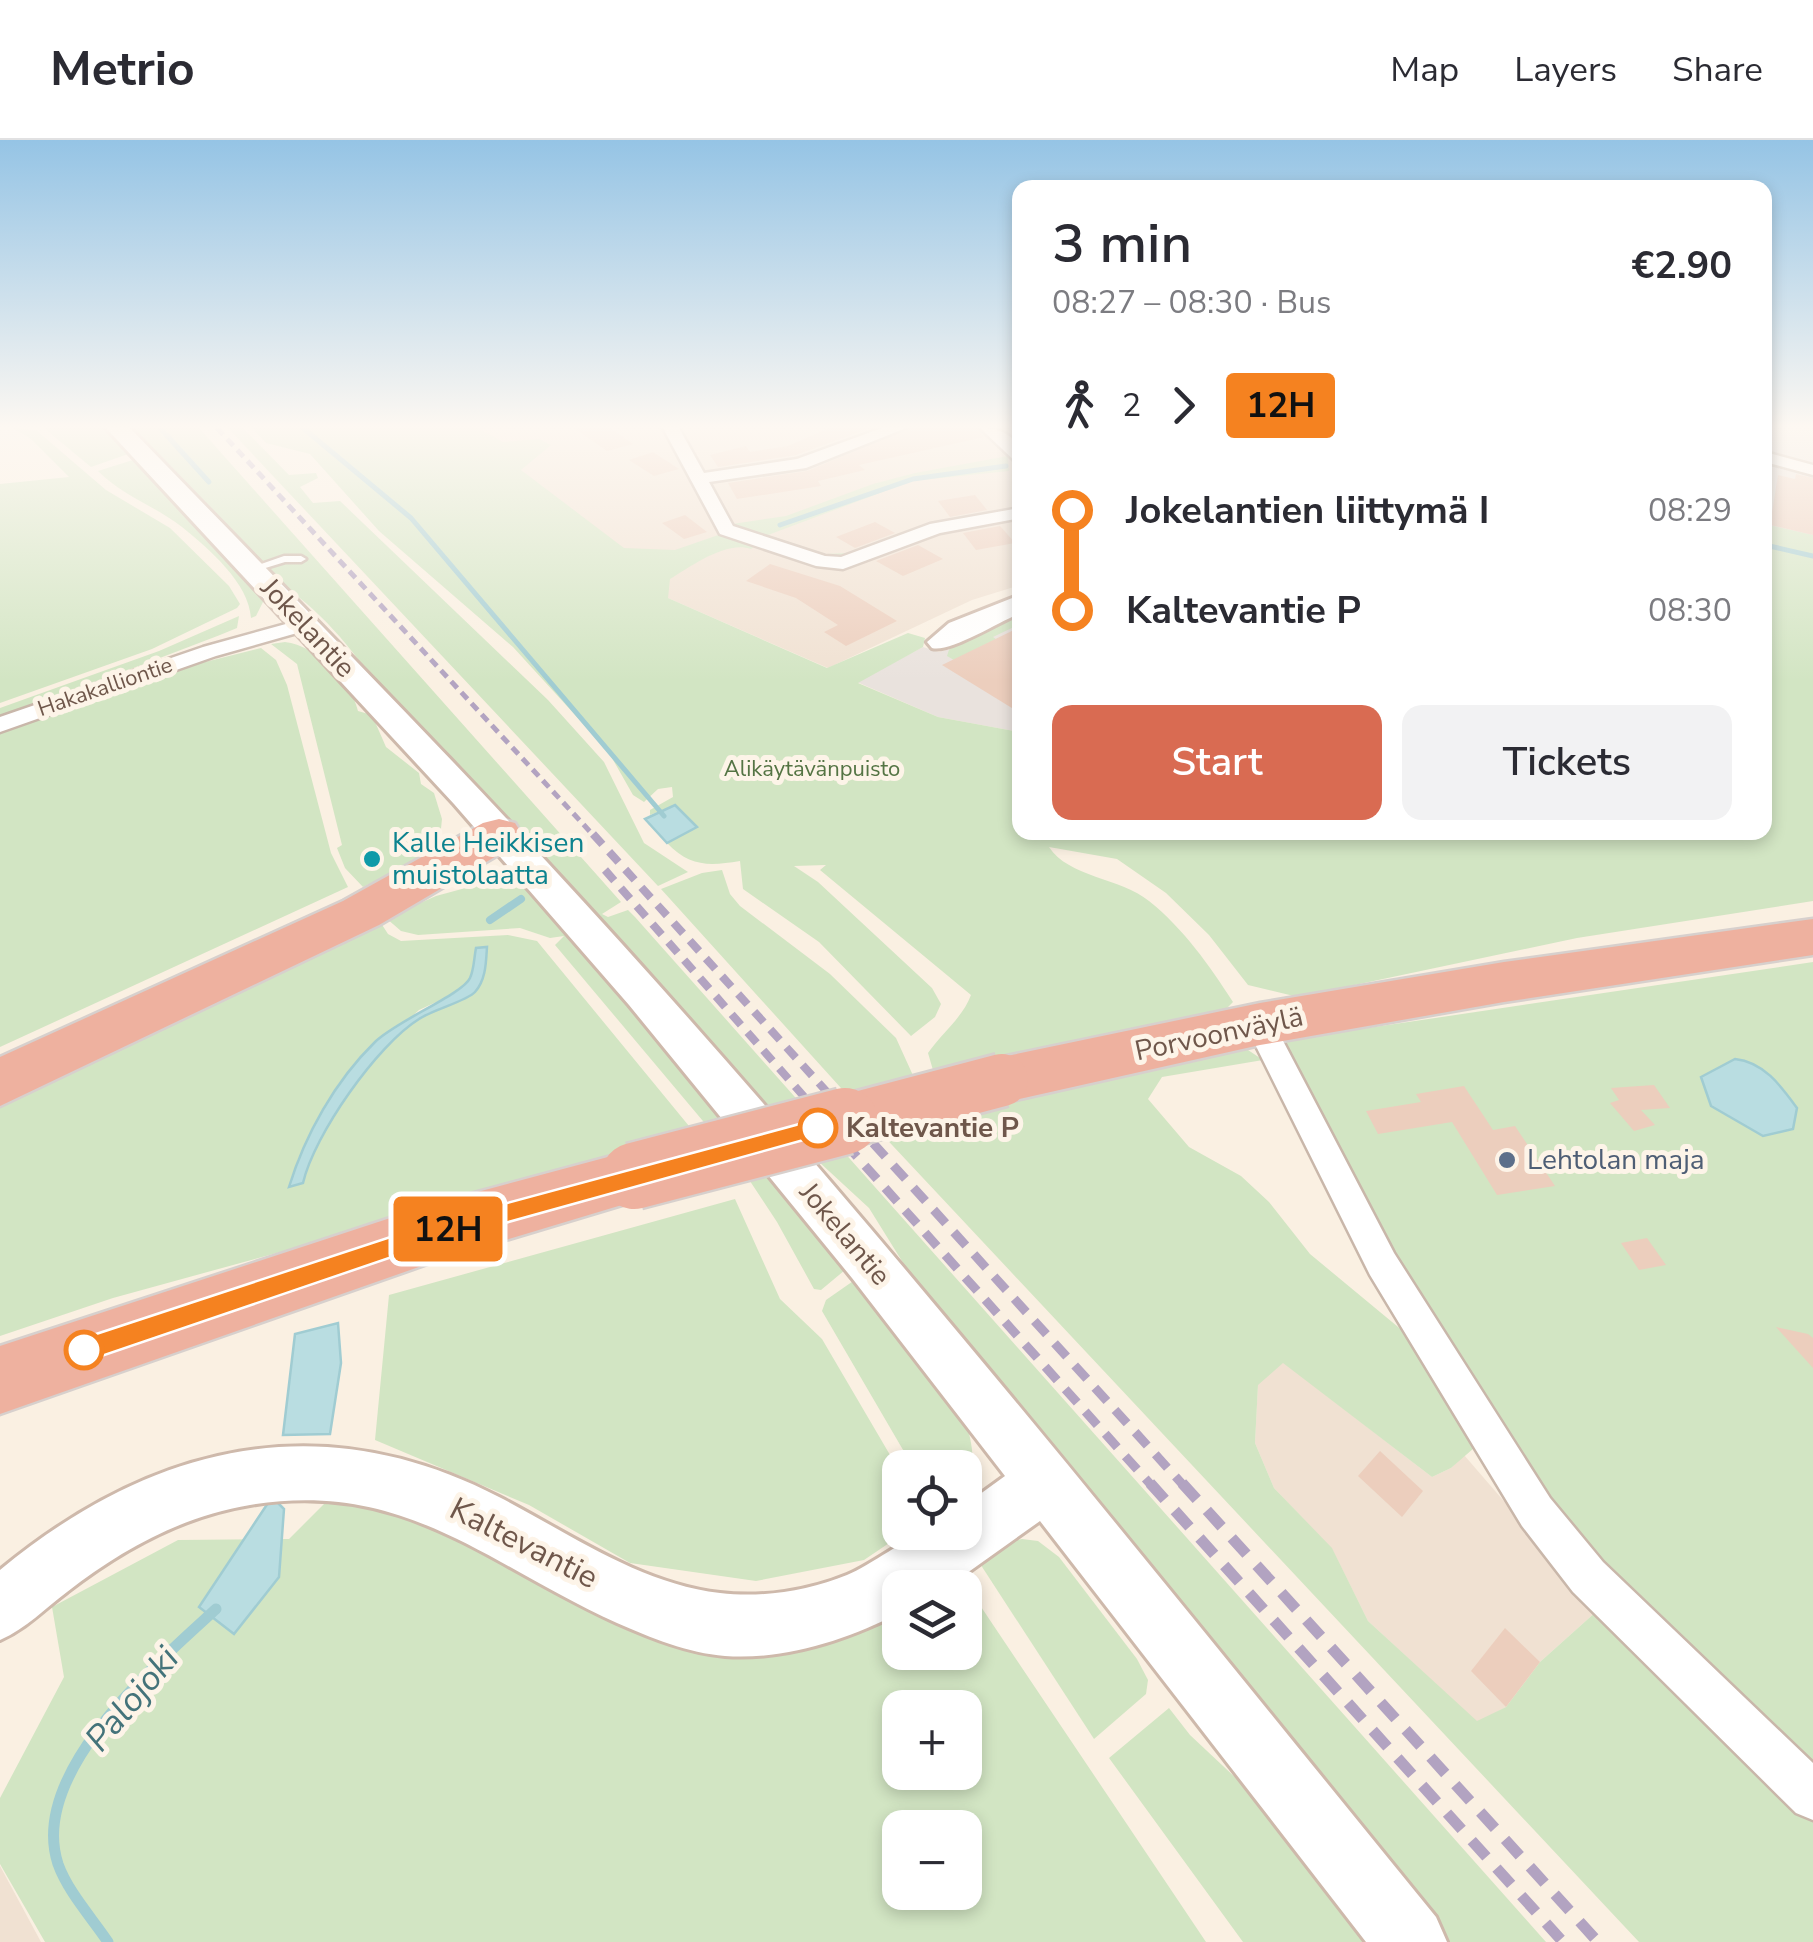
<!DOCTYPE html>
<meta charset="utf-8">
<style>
body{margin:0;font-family:"Nunito Sans",sans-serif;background:#f2f2f3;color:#2b2b33;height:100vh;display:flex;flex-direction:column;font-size:38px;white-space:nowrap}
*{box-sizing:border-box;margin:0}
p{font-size:32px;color:#7c7c81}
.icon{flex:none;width:55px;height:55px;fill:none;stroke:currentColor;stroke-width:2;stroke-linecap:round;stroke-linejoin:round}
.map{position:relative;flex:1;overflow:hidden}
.drawer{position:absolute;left:1012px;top:40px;width:760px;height:660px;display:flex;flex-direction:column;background:#fff;border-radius:20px;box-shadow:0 5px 15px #0003}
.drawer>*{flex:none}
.badge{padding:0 20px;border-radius:8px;font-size:35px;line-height:65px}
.tools{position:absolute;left:882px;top:1310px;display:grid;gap:20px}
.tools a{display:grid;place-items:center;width:100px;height:100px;border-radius:20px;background:#fff;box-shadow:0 5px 15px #0003;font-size:50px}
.map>.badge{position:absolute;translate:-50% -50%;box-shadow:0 0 0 5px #fff}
.legs{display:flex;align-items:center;gap:15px;height:110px;padding:0 40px;font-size:32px}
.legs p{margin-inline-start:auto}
.summary{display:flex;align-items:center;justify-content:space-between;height:170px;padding:0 40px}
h1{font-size:55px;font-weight:600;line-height:75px}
.action{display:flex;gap:20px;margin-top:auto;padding:20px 40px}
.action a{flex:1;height:115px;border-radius:20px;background:#d96b52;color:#fff;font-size:40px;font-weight:600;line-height:115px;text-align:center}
.action a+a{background:#f2f2f3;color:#2b2b33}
ul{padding:0 40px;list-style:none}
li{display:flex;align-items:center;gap:35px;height:100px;font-size:38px}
li i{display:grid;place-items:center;width:15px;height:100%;margin:0 12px;background:currentColor}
li i::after{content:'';width:25px;height:25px;margin:-12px;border:8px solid;border-radius:50%;background:#fff}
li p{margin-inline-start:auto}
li:first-child i{background:linear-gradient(#0000 50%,currentColor 0)}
li:last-child i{background:linear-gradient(currentColor 50%,#0000 0)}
header{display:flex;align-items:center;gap:60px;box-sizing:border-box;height:140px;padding:0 50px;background:#fff;border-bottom:2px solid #e1e1e2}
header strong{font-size:48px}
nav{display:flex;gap:55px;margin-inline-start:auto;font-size:35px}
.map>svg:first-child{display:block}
</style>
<header>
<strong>Metrio</strong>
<nav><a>Map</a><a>Layers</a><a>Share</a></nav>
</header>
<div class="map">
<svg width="1813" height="1802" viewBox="0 0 1813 1802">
<rect width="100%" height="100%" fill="#faf0e2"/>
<g fill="#f0e1d2">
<path d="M469,288H1020V445L972,460L828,528L668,458Z"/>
<path d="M1283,1222L1432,1337L1451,1328L1464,1315L1598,1470L1540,1522L1506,1567L1477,1582L1368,1481L1332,1409L1274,1348L1255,1303L1258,1244Z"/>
<path d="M0,1726L41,1802H0Z"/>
</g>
<g fill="#e9e2dd">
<path d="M1765,288H1813V400L1765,387Z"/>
<path d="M1020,473V592L938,577L857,542L923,507L939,512L961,506Z"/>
</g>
<g fill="#d2e5c3" fill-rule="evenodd">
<path d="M13,288L36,290L106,350L170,388L229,446L240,464L237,468L152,509L0,563V344L69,337L31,299Z"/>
<path d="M44,288H107L131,313L91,327Z"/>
<path d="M134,288H199L621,762L602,774L608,777L628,770L635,777L1546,1802H1439L933,1171L869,1068L805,1009L797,1011L380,550C351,507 320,469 276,441Z"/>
<path d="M228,288H243L289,335L316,333L318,338L300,347L313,363L340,361L548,560L604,622L644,703L688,732L658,746Z"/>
<path d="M252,288H478L503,302L539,299L551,305L521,330L624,408L675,410L724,393L756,405L751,409C727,400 691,426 670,439L668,458L827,528L908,493L925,498L923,507L858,543L938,577L1020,592V692H1765V384L1813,395V761L1577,798L1298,857L1248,845L1209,795L1166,753L1117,719L1049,707C1068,737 1121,738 1149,761C1184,789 1209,825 1233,862L1224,871L935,937L928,913C942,893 963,877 971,855L820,730L826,725L794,726L818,742L932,848L941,864L935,877L911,896L819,802L743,749L740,721C709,726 690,727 667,703L696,687L675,665L650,675V670L673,657L672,647L658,649L644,662L633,655L608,611L513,507L379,391L310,314L266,303Z"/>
<path d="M1008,316L1009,331L912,341L768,395L826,414L866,412C830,424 763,405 732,384L786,376L873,344L915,333Z"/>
<path d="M136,319L260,453L264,460L256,476L251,478C249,443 209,409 182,387C155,366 123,356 98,331Z"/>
<path d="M1020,468V484L993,497L1003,504L954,520L947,516C954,488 995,478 1020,468Z"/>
<path d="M239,476L237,488L220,495L0,579V568L159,511Z"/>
<path d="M285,502C317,506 351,540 358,571L372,575L386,607L419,633L421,644L434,653L442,679L439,707L429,716L363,747L345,728L337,708L342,705L297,524L271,504Z"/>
<path d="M261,508L276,520L287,545L331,713L348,747L0,907V591L169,531Z"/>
<path d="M722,730L730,754L740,766L830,834L896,898L916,942L850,958L661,749L702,733Z"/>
<path d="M495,740L509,741L537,755L740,986L713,993L555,805L564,796L550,798L520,788L418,795L401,791L386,778L436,756Z"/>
<path d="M379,780L388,794L401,801L508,795L537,801L698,997L113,1158L0,1196V957ZM476,808L485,833C482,838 478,849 474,853C463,863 432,870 418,879C376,907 314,995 303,1043L297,1021L339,943L419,870L462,850L471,836Z"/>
<path d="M1813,822V1643L1501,1321L1280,901Z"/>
<path d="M1228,907L1248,910L1263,920L1162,937L1148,959L1189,1007L1241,1036L1269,1062L1310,1114L1415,1201L1457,1271L1474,1308L1451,1328L1432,1337L1283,1223L1258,1245L1255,1303L1274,1348L1332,1408L1368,1481L1477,1581L1506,1567L1540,1522L1598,1470L1813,1680V1802H1639L878,990Z"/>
<path d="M767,1019L851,1125L821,1150L814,1149L777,1082L740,1026Z"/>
<path d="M735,1059L780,1159L822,1199L900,1332V1392L904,1393L864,1420L756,1441L630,1423L529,1365L375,1300L389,1155Z"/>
<path d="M859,1137L962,1273C973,1299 978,1330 965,1357V1328L913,1327L822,1171L826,1160Z"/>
<path d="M333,1355L420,1376L654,1496L900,1466V1512H965V1448L931,1447L957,1431L1206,1802H45L0,1724V1658L64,1537L52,1467L178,1400L289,1399ZM900,1568H965V1632H900ZM900,1688H965V1752H900Z"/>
<path d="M1022,1399L1038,1401L1059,1417L1137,1519L1148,1540L1146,1554L1094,1599L975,1416L997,1404Z"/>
<path d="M1169,1568L1190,1595L1271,1671L1374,1802H1243L1109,1618Z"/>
</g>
<g fill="#b9dde1" stroke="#a0ccd2" stroke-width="2.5">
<path d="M675,665L697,687L667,703L645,679Z"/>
<path d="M487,807C486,822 486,840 475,852C467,861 432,870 419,879C377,905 314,995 303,1043L289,1047C305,995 335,941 375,902C396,881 463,854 470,838C474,830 474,818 476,808Z"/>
<path d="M1735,919C1764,922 1781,946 1797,968L1793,989L1763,996L1711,966L1701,937Z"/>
<path d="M338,1183L341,1223L330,1294L283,1295L295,1194Z"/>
<path d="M272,1357L284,1369L279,1437L234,1494L199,1467Z"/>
</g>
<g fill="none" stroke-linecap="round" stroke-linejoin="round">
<g stroke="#a0ccd2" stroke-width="5">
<path d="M160,288L209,342"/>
<path d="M303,288L411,378L664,676"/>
<path d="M780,385L913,339L1006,326"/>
<path d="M1765,405L1813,416"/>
</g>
<path stroke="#a0ccd2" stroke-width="8" d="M490,780L521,759"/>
<path stroke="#a0ccd2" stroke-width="11" d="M108,1802C92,1778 68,1752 58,1724C28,1633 156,1524 216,1469"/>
</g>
<g fill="#eccebd">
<path d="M574,288H610L633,304L607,311Z"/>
<path d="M829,288H870L796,315L718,327L710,315L746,306L750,312L788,306Z"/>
<path d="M910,288H976L984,297L859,325L865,330L818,341L821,346L737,359L728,343L807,331Z"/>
<path d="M653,312L679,329L654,336L629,320Z"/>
<path d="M1796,334L1813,338V395L1770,385L1778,335L1795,339Z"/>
<path d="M975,355L987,370L950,377L938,361Z"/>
<path d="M685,375L707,392L684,399L662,383Z"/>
<path d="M875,382L895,393L855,408L836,397Z"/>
<path d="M1000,386L1015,403L976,410L963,393Z"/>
<path d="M918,405L943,419L903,436L876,421Z"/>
<path d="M770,424L840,446L897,481L846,506L824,492L838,485L796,458L746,441Z"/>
<path d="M1020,487V573L942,525Z"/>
<path d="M1654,945L1670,968L1641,970L1655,985L1634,991L1610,963L1619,960L1611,948Z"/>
<path d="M1464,946L1493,990L1515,986L1555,1046L1497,1055L1452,982L1378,994L1366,971L1421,962L1416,954Z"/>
<path d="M1647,1098L1666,1125L1639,1130L1621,1103Z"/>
<path d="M1776,1187L1808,1194L1813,1198V1228Z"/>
<path d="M1380,1311L1423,1351L1402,1377L1358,1336Z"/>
<path d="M1505,1488L1540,1522L1506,1567L1471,1531Z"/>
</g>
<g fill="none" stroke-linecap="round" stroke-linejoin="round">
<g stroke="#c9b7aa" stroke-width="5">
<path id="lane" d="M284,416H301L306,419L301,422H285L252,432L247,429Z"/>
</g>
<g stroke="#c9b7aa" stroke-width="5">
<g id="street">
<path d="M663,288H679L704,333L797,319L882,288H906L806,328L709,342L733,386L825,416L841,417L930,384L1020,368V378L940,393L843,429L816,426L720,394Z"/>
<path d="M980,288C1007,288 1020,299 1020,326Z"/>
<path d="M1765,312L1813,325V335L1765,322Z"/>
<path d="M304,479L311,481V489L216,516L0,592V577L203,507Z"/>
<path d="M1260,872L1270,876L1394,1113L1550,1358L1603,1422L1813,1623V1680L1796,1673L1573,1452L1522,1386L1370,1135L1245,884L1250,876Z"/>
</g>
</g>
<g stroke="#ceb9ab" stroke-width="6">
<g id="secondary">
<path d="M106,288H130C308,472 488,653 658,844C928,1146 1180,1463 1436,1777L1447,1802H1366L1040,1381L946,1448H900V1473C845,1500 787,1520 725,1516C688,1513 651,1498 617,1483C488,1425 405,1339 250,1365C182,1376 121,1410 67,1452C44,1469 27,1488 0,1500V1430C151,1305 320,1264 499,1357C569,1393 640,1444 720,1453C762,1458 808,1451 847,1435C870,1426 908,1396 927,1392C939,1390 953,1392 965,1392V1365L1005,1336L852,1138L629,865L454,664Z"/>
<path d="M1020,455V473C999,482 949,513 932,508L927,502L949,483Z"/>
</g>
</g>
<g stroke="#d7d0cd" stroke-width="5">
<g id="highway">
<path d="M499,679L515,683L522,694L515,705L379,785L0,966V917L343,761L483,683Z"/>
<path d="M1813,779V815L1504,862L1260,905L1002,963L982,956L974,940L982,924L1002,917L1260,863L1504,822Z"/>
<path d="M634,1010L655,1017L664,1036L655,1055L433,1122L0,1274V1206L433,1064Z"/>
</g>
</g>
<use href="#lane" fill="#fff" fill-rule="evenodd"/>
<use href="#street" fill="#fff" fill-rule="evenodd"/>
<use href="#secondary" fill="#fff" fill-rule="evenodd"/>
<use href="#highway" fill="#eeb19f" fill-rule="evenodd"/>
<path stroke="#b2a3c1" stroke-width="5" stroke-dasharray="9 6" stroke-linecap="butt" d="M217,288L595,697"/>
<g stroke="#b2a3c1" stroke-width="8" stroke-dasharray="14 10" stroke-linecap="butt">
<path d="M593,694L856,984"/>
<path d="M605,730L828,984"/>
</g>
<g stroke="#b2a3c1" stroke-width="9" stroke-dasharray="18 12" stroke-linecap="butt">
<path d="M825,981L1152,1346"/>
<path d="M853,981L1184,1346"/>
</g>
<g stroke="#b2a3c1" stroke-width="11" stroke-dasharray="22 15" stroke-linecap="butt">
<path d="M1150,1343L1563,1802"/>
<path d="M1182,1343L1598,1802"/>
</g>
<g stroke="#d7d0cd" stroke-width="58" stroke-linecap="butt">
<path id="highway-bridge-far1" d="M835,984L1002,940"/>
</g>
<g stroke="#d7d0cd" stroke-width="71" stroke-linecap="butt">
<path id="highway-bridge" d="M634,1036L845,981"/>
</g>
<use href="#highway-bridge-far1" stroke="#eeb19f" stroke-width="52"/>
<use href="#highway-bridge" stroke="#eeb19f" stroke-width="66"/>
</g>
<linearGradient id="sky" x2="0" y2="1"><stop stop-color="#95c4e5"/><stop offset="0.53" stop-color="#fdf8f2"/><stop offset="1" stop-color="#fdf8f2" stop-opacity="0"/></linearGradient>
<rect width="1813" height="541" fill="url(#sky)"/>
<path fill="#f58220" stroke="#fff" stroke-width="2.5" d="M818,979L828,988L818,996L433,1103L84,1222L75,1219L72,1210L75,1202L84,1198L433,1083Z"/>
<circle fill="#0f9aa8" stroke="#fdf4e8" stroke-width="4" cx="372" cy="719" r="10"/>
<g fill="#fff" stroke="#f58220" stroke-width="5">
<circle cx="818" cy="988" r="18"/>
<circle cx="84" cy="1210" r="18"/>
</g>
<circle fill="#5c6f8a" stroke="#fdf4e8" stroke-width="4" cx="1507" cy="1020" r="10"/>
<g text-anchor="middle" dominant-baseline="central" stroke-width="10" stroke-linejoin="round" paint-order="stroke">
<g font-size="22" fill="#6f574b" stroke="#fdf4e8">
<text transform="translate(105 547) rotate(-19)">Hakakalliontie</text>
</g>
<g font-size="22" fill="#547444" stroke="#fdf4e8">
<text x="812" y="629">Alikäytävänpuisto</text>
</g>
<g font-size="28" fill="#6f574b" stroke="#fdf4e8">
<text transform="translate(308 488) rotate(47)">Jokelantie</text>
<text transform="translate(1219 894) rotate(-12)">Porvoonväylä</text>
<text transform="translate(845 1094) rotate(50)">Jokelantie</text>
</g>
<g font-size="28" fill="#0d838f" stroke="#fdf4e8" text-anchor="start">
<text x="392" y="703">Kalle Heikkisen<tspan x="392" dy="32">muistolaatta</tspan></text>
</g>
<g font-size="28" font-weight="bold" fill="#6f574b" stroke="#fdf4e8" text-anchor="start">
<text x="846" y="988">Kaltevantie P</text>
</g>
<g font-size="28" fill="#4e5e75" stroke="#fdf4e8" text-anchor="start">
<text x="1527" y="1020">Lehtolan maja</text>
</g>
<g font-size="32" fill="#6f574b" stroke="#fdf4e8">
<text transform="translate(524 1403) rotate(27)">Kaltevantie</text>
</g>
<g font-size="35" font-style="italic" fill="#44737a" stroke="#fdf4e8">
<text transform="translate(132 1559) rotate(-50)">Palojoki</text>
</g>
</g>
</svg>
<div class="tools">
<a><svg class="icon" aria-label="locate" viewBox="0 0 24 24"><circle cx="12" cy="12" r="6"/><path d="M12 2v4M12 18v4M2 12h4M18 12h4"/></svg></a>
<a><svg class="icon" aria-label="layers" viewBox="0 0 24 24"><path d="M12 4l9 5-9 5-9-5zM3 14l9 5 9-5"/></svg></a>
<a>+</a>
<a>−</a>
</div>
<b class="badge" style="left:448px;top:1089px;background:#f58220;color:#111">12H</b>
<section class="drawer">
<div class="summary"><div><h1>3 min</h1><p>08:27 – 08:30 · Bus</p></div><b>€2.90</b></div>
<div class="legs"><svg class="icon" aria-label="walk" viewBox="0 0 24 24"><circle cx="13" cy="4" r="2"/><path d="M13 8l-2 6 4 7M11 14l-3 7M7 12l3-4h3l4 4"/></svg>2<svg class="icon" aria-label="forward" viewBox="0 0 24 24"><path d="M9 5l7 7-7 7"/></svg><b class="badge" style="background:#f58220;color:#111">12H</b></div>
<ul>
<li><i style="color:#f58220"></i><b>Jokelantien liittymä I</b><p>08:29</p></li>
<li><i style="color:#f58220"></i><b>Kaltevantie P</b><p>08:30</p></li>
</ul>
<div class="action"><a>Start</a><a>Tickets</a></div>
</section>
</div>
